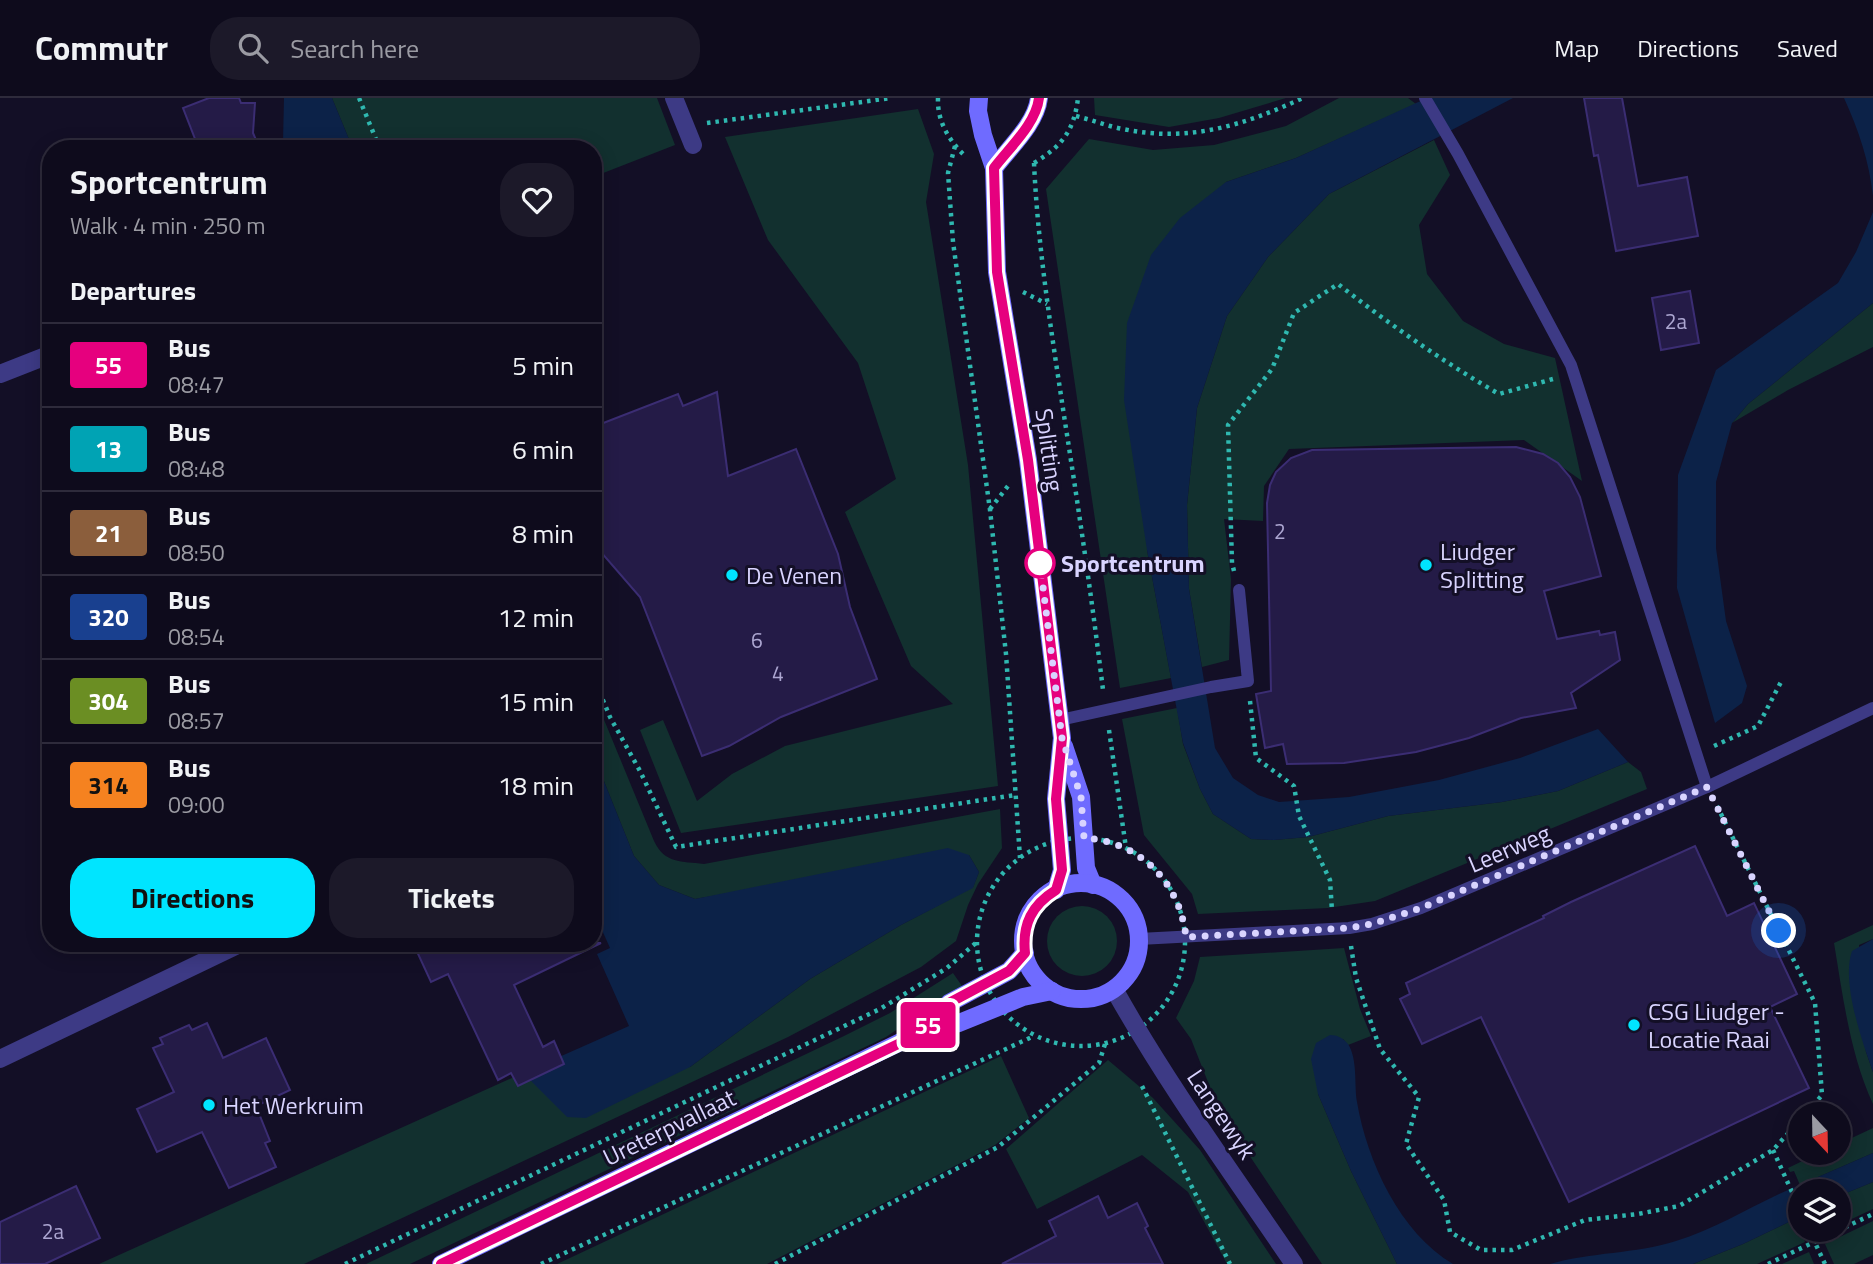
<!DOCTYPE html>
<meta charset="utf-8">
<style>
body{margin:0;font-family:"Titillium Web",sans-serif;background:#1c1929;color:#f1f3f6;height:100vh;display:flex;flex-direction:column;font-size:26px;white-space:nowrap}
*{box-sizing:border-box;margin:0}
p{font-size:23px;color:#9b9ba3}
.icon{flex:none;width:38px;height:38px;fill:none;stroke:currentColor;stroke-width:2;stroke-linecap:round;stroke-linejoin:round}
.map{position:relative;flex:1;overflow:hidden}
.sheet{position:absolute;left:42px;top:42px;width:560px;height:812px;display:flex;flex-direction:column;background:#0e0b1c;border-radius:28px;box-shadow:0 4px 18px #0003,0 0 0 2px #2e2b3b}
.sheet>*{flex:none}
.badge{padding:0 14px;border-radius:5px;font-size:24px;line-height:46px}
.needle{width:46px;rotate:158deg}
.tools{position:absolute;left:1788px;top:1004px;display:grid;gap:14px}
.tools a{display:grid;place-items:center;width:63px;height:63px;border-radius:50%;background:#0e0b1c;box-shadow:0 4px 18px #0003,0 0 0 2px #2e2b3b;font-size:35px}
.you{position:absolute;width:35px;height:35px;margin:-18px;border:5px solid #fff;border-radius:50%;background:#1a73e8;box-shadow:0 0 0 10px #1a73e833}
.map>.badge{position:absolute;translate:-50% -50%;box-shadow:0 0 0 4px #fff}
h2{padding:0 28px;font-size:26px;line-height:63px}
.round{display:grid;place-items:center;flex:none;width:74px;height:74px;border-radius:28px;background:#1c1929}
.overview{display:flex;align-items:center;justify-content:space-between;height:119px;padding:0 28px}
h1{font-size:33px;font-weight:700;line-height:52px}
.action{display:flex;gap:14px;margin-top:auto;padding:14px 28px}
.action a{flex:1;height:80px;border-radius:28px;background:#00e5ff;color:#111;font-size:28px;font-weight:700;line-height:80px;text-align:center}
.action a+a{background:#1c1929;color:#f1f3f6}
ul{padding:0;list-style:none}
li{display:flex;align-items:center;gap:21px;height:84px;padding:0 28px;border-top:2px solid #2e2b3b}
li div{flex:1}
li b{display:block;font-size:26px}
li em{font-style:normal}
li .badge{min-width:77px;font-weight:700;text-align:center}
header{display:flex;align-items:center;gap:42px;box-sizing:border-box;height:98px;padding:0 35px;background:#0e0b1c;border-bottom:2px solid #2e2b3b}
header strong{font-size:33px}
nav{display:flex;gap:38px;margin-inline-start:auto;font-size:24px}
.search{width:490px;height:63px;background:#1c1929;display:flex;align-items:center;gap:18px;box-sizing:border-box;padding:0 24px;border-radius:28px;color:#9b9ba3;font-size:26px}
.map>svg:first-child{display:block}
</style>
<header>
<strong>Commutr</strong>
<div class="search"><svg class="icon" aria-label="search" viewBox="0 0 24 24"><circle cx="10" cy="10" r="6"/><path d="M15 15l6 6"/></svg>Search here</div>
<nav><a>Map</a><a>Directions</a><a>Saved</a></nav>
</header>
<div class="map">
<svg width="1873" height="1166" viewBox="0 0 1873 1166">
<rect width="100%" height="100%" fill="#130f26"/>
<g fill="#12302f">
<path d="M332,0H657L675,47L593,79V51H353Z"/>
<path d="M1094,0H1286L1219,20L1169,29L1095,17Z"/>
<path d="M1339,0H1408L1416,6L1296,60L1226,84L1147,452L1171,580L1120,590L1046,91L1089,41L1153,52L1214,47L1286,28Z"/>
<path d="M918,11L934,56L926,104L968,367L998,688L681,735L640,632L663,622L697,703L732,676L785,648L953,606L911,568L845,414L896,381L858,265L768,142L725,39Z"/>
<path d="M1434,42L1450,77L1419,127L1427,176L1463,223L1504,246L1555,260L1582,383L1524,342L1289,351L1264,388L1263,423L1224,421L1231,481L1229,562L1202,569L1189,491L1187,407L1197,310L1227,218L1268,159L1329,96Z"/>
<path d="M1873,205V249L1788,292L1732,325L1748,306Z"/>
<path d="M593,595L654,743C665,766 681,763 704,766L1000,711L1002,750L978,786L968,807L956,843L921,869L788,939L304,1166H99L523,975L690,969L810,881L901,827L973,789L979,774L969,757L769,788L695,801L659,787L634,758L593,656Z"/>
<path d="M1177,610L1183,646L1200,691L1213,716L1251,741L1274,742L1308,739L1388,718L1502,704L1558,693L1628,664L1641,674L1647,691L1375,803L1328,810L1198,816L1192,796L1144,737L1122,621Z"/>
<circle cx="1082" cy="843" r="35"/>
<path d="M1873,827V841L1859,847L1866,954L1873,974V1006C1850,956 1843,899 1834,845Z"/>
<path d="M1344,850L1360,911L1371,938L1348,947L1343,941L1318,996L1351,1073L1397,1166H1322L1219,1012L1191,941L1176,920L1194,883L1200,859Z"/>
<path d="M953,875L962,888L886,939L410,1166H366L844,938L890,915Z"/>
<path d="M1001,958L1029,1020L995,1047L767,1166H557Z"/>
<path d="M1108,962L1153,1000L1200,1052L1276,1166H1227L1188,1094L1142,1057L1037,1111L1006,1051Z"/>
<path d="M1873,1030V1055L1800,1087L1794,1073L1790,1074L1788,1070L1819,1055H1839V1046Z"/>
<path d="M1873,1084V1111L1839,1127V1098Z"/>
<path d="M1791,1123L1799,1139L1803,1138L1805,1144L1757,1166H1693L1743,1146Z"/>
<path d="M1873,1123V1157L1854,1166H1834L1825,1146Z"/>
<path d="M1809,1154L1814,1166H1782Z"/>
</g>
<g fill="#0c2248">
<path d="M284,0H332L353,51H286L283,44Z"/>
<path d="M1427,0H1513L1329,96L1268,159L1227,218L1197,310L1187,407L1189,491L1215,650L1233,680L1258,697L1279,704L1349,699L1439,682L1520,660L1598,631L1628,664L1558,693L1502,704L1388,718L1308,739L1274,742L1251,741L1213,716L1200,691L1183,645L1147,452L1124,302L1127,225L1151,157L1180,120L1226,84L1296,60Z"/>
<path d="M1844,0H1873V98C1869,63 1859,33 1844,0Z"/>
<path d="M1873,114V205L1748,306L1732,325L1716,384V450L1726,523L1747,588L1742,605L1715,625L1677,490L1678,377L1716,272L1838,185L1856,154Z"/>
<path d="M593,656L634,758L659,787L695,801L948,750L969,757L979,774L973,790L901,827L810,881L690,969L586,1020L567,1019L523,975L629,928L597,856L610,850L593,812Z"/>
<path d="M1873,841V974C1862,943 1841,884 1852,853Z"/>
<path d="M1330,937C1337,937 1343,940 1348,946C1358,962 1354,986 1357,1004C1367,1063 1400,1135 1453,1166H1397L1351,1073L1318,996L1311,961L1316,945Z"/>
<path d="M1873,1055V1084L1839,1098V1094H1801V1114L1790,1119L1791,1123L1743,1146L1693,1166H1550C1591,1154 1635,1156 1676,1143C1712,1132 1745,1112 1779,1096C1810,1082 1842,1069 1873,1055Z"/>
</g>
<g fill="#241b47" stroke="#3b2d73" stroke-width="2">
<path d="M209,0H239L241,5H255L253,35L260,51H199L183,10Z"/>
<path d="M1584,0H1622L1638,88L1687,79L1698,138L1616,153L1598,57L1594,58Z"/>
<path d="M1690,193L1699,245L1661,252L1652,200Z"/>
<path d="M717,294L728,378L796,351L838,456L850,509L877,581L781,619L729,648L702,658L640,499L593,445V329L678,296L683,308Z"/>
<path d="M1516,349L1543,356L1558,365L1570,379L1580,399L1601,478L1544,493L1557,541L1599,533L1600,537L1615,534L1620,562L1571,595L1576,610L1521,620L1469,640L1416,654L1344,665L1287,666L1283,646L1265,650L1256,596L1271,593L1267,405L1270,387L1276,374L1291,360L1312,352Z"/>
<path d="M1695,748L1727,818L1754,805L1797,896L1770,909L1809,990L1569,1104L1481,919L1422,946L1400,901L1410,896L1406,885L1544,820L1543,818L1571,804Z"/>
<path d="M413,845H601L514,887L543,949L554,943L564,966L518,988L511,975L498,982L448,876L431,884Z"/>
<path d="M207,925L223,960L266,940L290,992L256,1008L270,1043L265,1045L276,1069L229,1090L202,1034L157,1054L137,1011L174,994L153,950L163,946L160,940L189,927L192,932Z"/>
<path d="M76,1088L100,1140L45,1166H0V1124Z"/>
<path d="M1098,1098L1108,1120L1137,1105L1148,1128L1145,1130L1163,1166H1002L1056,1138L1049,1123Z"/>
</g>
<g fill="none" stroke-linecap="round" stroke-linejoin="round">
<g stroke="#2fb8b0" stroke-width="4.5" stroke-dasharray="3.5 5" stroke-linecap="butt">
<path d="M359,0L380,51"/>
<path d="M938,0C937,22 948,41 963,56"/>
<path d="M1076,18C1092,22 1107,28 1123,31C1189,45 1244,27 1303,0"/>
<path d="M707,25L891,0"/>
<path d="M955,48L948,75L953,144L990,412L1006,556L1020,760"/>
<path d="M1034,65C1038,152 1052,238 1065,324C1079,413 1092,502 1103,592"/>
<path d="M1034,65C1062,48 1074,33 1078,0"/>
<path d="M1023,194L1047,206"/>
<path d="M990,411L1008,388"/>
<path d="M1234,473L1232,465L1228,327L1272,271L1294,215L1338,186C1389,226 1442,263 1499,296L1553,281"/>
<path d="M593,578L610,619L640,673L676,749L1015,697"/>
<path d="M1250,603L1256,660L1294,688L1299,718L1330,782L1332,813"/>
<path d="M1109,632L1126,750"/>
<path d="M1714,648L1758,628L1782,582"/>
<path d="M1717,708L1815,905L1822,997L1805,1017"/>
<circle cx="1081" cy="844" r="104"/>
<path d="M1351,848L1356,880L1380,951L1419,999L1406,1046L1444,1102L1450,1134L1481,1152H1512L1585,1122L1638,1116L1679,1108L1773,1052L1801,1021"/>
<path d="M1142,988L1230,1166"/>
<path d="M1773,1052L1801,1114"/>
<path d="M1809,1132L1825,1166"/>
<path d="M345,1166L880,911L947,870L977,844"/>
<path d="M541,1166L1034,938"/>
<path d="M775,1166L998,1049L1099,965L1105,946"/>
<path d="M1768,1166L1873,1116"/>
</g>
<g stroke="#3d3a85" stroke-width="12">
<path d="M1425,0L1458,56L1571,267L1707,689"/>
<path d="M1060,622L1211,589L1248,583L1239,492"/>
<path d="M1139,841L1349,830L1372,826L1421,810L1707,689L1873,610"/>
</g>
<g stroke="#3d3a85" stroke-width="18">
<path d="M674,0L693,47"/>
<path d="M0,276L51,256"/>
<path d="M1114,891C1167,986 1232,1075 1294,1166"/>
<path d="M0,961L242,845"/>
</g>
<g stroke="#6f6bff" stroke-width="18">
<path d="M979,0L978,13L983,37L994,70L997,174L1028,362L1062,640L1056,701L1062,772L1056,792"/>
<path d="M994,70C1009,50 1036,26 1039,0"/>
<path d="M1064,648L1081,699L1086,770L1093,787"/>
<circle cx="1081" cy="843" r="58"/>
<path d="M919,935L949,905L1009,873L1025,855"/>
<path d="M441,1166L919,935L959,925L1023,899L1052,893"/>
</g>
</g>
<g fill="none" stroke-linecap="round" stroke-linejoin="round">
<g stroke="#fff" stroke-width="16">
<path id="line" d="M441,1166L919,936L949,905L1009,873L1025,855C1022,826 1032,807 1056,792L1062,772L1056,701L1062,640L1028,362L997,174L994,70C1009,50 1036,26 1039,0"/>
</g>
<use href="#line" stroke="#e6007e" stroke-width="10"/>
<path stroke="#d9d4ff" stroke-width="7" stroke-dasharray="0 12.6" d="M1040,465L1062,640L1081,699L1084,740C1139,743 1180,784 1186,839L1349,830L1372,826L1421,810L1707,689L1779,833"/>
</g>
<circle fill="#fff" stroke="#e6007e" stroke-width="3.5" cx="1040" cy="465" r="14"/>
<g fill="#00e5ff" stroke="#130f26" stroke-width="2.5">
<circle cx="1426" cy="467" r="7"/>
<circle cx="732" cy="477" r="7"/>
<circle cx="1634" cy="927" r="7"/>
<circle cx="209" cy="1007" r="7"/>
</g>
<g text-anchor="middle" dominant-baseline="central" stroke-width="6" stroke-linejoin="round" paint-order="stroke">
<g font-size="21" fill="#aca6d1">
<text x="1676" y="223">2a</text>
<text x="1280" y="433">2</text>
<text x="757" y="542">6</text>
<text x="778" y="575">4</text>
<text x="53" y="1133">2a</text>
</g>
<g font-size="24" fill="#d9d4ff" stroke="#130f26">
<text transform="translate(1050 352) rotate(82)">Splitting</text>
<text transform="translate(1509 750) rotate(-23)">Leerweg</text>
<text transform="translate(1222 1016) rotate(56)">Langewyk</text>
<text transform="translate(669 1029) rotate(-26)">Ureterpvallaat</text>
</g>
<g font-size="24" fill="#d9d4ff" stroke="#130f26" text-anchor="start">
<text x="1440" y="453">Liudger<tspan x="1440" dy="28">Splitting</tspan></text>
<text x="746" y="477">De Venen</text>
<text x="1648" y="913">CSG Liudger -<tspan x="1648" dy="28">Locatie Raai</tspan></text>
<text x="223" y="1007">Het Werkruim</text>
</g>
<g font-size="24" font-weight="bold" fill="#d9d4ff" stroke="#130f26" text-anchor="start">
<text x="1061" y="465">Sportcentrum</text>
</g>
</g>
</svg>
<div class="tools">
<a><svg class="needle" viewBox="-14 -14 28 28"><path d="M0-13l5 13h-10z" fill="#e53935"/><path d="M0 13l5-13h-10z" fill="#9b9ba3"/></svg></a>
<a><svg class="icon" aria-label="layers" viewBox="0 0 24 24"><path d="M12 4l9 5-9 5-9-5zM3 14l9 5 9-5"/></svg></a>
</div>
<div class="you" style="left:1779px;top:833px"></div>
<b class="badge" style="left:928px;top:927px;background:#e6007e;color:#fff">55</b>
<section class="sheet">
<div class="overview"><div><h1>Sportcentrum</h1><p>Walk · 4 min · 250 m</p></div><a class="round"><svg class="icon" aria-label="heart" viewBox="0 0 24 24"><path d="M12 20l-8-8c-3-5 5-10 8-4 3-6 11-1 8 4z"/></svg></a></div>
<h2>Departures</h2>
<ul>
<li><span class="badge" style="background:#e6007e;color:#fff">55</span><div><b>Bus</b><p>08:47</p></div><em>5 min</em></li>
<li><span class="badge" style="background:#00a3b4;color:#fff">13</span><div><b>Bus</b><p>08:48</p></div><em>6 min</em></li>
<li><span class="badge" style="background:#8b5e3c;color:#fff">21</span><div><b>Bus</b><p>08:50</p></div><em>8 min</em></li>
<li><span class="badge" style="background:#19408f;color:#fff">320</span><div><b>Bus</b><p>08:54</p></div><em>12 min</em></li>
<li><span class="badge" style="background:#6b8e23;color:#fff">304</span><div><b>Bus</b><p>08:57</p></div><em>15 min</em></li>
<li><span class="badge" style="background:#f58220;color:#111">314</span><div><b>Bus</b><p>09:00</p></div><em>18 min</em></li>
</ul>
<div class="action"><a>Directions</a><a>Tickets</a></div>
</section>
</div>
